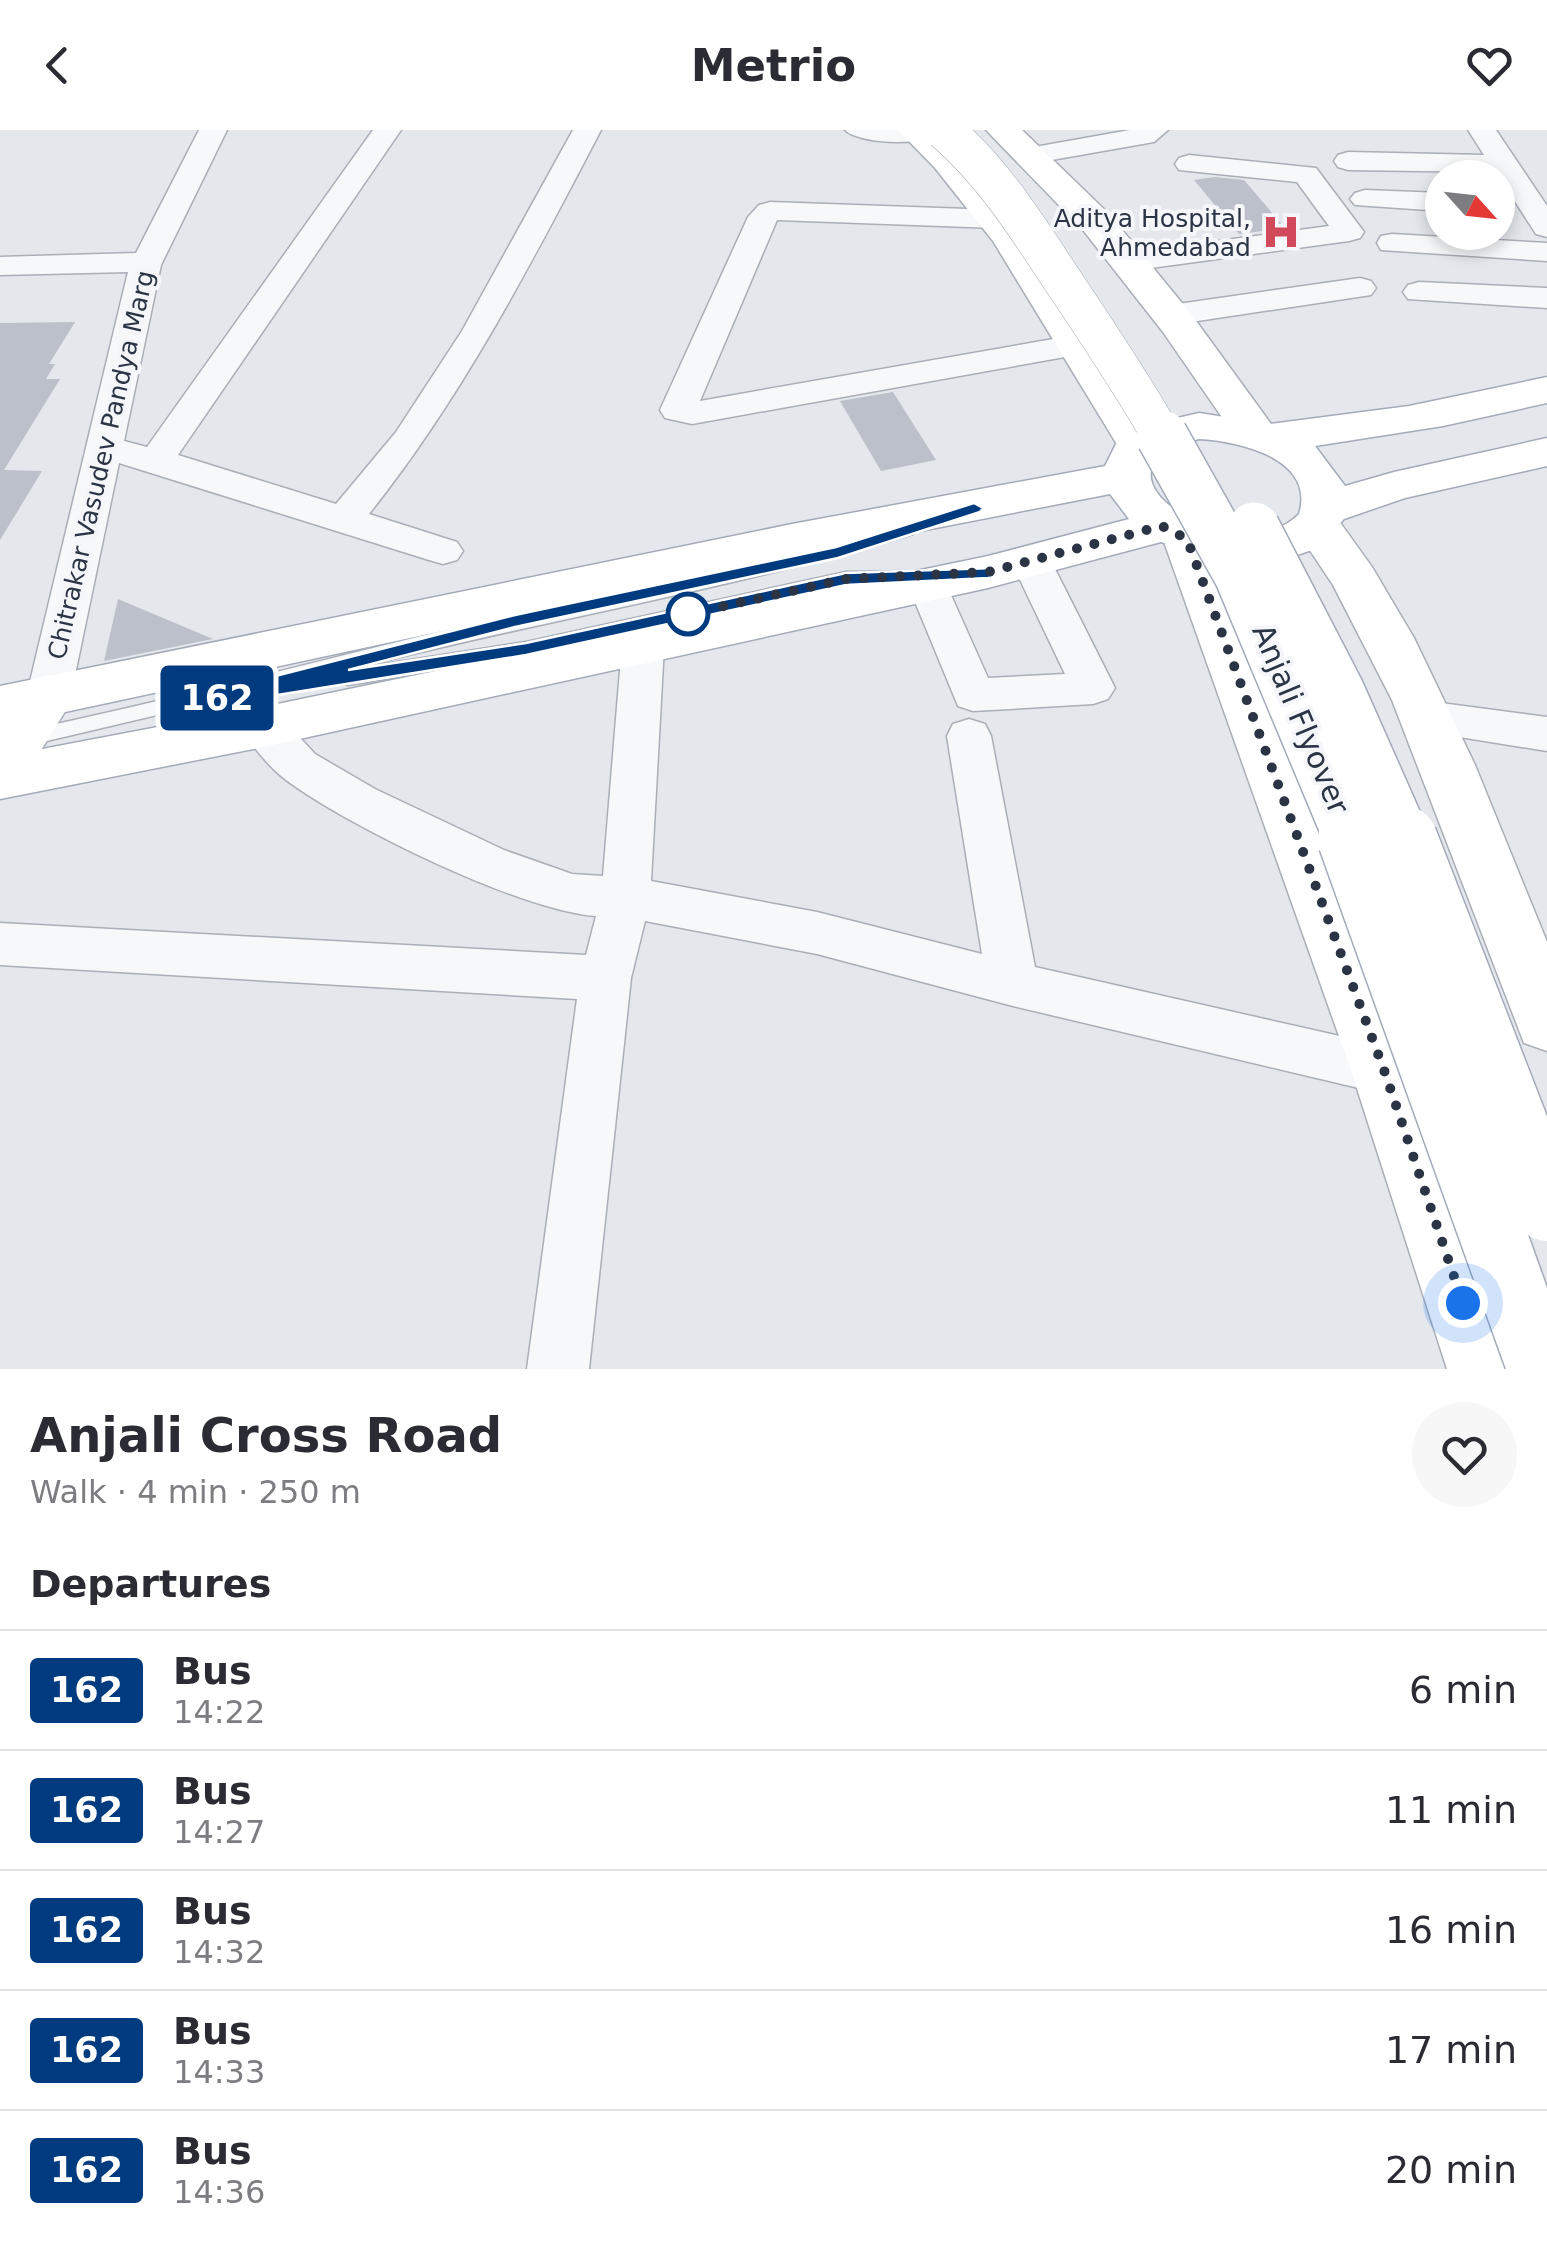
<!DOCTYPE html>
<meta charset="utf-8">
<style>
body{margin:0;font-family:"DejaVu Sans",sans-serif;background:#f7f7f7;color:#2b2b33;height:100vh;display:flex;flex-direction:column;font-size:38px;white-space:nowrap}
*{box-sizing:border-box;margin:0}
p{font-size:32px;color:#7c7c81}
.icon{flex:none;width:55px;height:55px;fill:none;stroke:currentColor;stroke-width:2;stroke-linecap:round;stroke-linejoin:round}
.map{position:relative;height:1239px;overflow:hidden}
.details{display:flex;flex-direction:column;background:#fff;flex:1}
.details>*{flex:none}
.badge{padding:0 20px;border-radius:8px;font-size:35px;line-height:65px}
.needle{width:65px;rotate:117deg}
.controls{position:absolute;left:1425px;top:30px;display:grid;gap:20px}
.controls a{display:grid;place-items:center;width:90px;height:90px;border-radius:50%;background:#fff;box-shadow:0 5px 15px #0003;font-size:50px}
.you{position:absolute;width:50px;height:50px;margin:-25px;border:8px solid #fff;border-radius:50%;background:#1a73e8;box-shadow:0 0 0 15px #1a73e833}
.map>.badge{position:absolute;translate:-50% -50%;box-shadow:0 0 0 5px #fff}
h2{padding:0 30px;font-size:38px;line-height:90px}
.round{display:grid;place-items:center;flex:none;width:105px;height:105px;border-radius:52px;background:#f7f7f7}
.headline{display:flex;align-items:center;justify-content:space-between;height:170px;padding:0 30px}
h1{font-size:48px;font-weight:600;line-height:75px}
ul{padding:0;list-style:none}
li{display:flex;align-items:center;gap:30px;height:120px;padding:0 30px;border-top:2px solid #e1e1e2}
li div{flex:1}
li b{display:block;font-size:38px}
li em{font-style:normal}
li .badge{min-width:110px;font-weight:700;text-align:center}
header{display:flex;justify-content:space-between;align-items:center;height:130px;padding:0 30px;background:#fff;font-size:45px;font-weight:600}
.map>svg:first-child{display:block}
</style>
<header><svg class="icon" aria-label="back" viewBox="0 0 24 24"><path d="M15 5l-7 7 7 7"/></svg>Metrio<svg class="icon" aria-label="heart" viewBox="0 0 24 24"><path d="M12 20l-8-8c-3-5 5-10 8-4 3-6 11-1 8 4z"/></svg></header>
<div class="map">
<svg width="1547" height="1239" viewBox="0 0 1547 1239">
<rect width="100%" height="100%" fill="#e4e7ec"/>
<g fill="#bbc0ca">
<path d="M1215,47L1244,50L1285,98L1239,104L1194,50Z"/>
<path d="M75,192L49,234H55L46,249H60L4,340L42,341L0,410V193Z"/>
<path d="M893,262L936,330L881,341L840,271Z"/>
<path d="M118,469L213,509L104,531Z"/>
</g>
<g fill="none" stroke-linecap="round" stroke-linejoin="round">
<g stroke="#a9aeb7" stroke-width="3">
<path id="lane" d="M906,394L916,400L913,404C729,460 538,491 352,539L526,512L846,442L923,441L926,446L923,451L916,453L846,456L526,526L348,555L340,552L337,547L340,542L0,622V606C171,571 339,525 508,485C641,454 774,429 906,394Z"/>
</g>
<g stroke="#a9aeb7" stroke-width="3">
<g id="street">
<path d="M199,0H227L161,135L124,311L147,317L373,0H401L178,325L336,374L396,302L462,201L573,0H601C531,134 463,266 369,384L457,412L463,421L457,430L443,434L429,430L119,333L71,564L64,575L49,580L34,575L27,564L128,142L0,145V127L136,123Z"/>
<path d="M845,0H931L934,4C922,17 857,13 845,0Z"/>
<path d="M1130,0H1168L1154,12L1029,34L1019,32L1015,26L1019,20L1029,18Z"/>
<path d="M1468,0H1496L1547,76V107L1536,104L1496,42L1348,40L1338,37L1334,31L1338,25L1348,22L1484,25Z"/>
<path d="M1189,25L1316,38L1364,102L1360,108L1349,111L1129,141L1118,139L1113,132L1118,125L1129,123L1329,96L1297,52L1179,40L1175,34L1179,28Z"/>
<path d="M1365,60L1442,63V81L1355,75L1350,69L1355,63Z"/>
<path d="M770,72L996,80L1007,83L1011,89L1007,95L996,98L777,90L700,271L1076,205L1088,208L1093,215L1088,222L1076,225L692,294L665,288L660,280L748,87L759,75Z"/>
<path d="M1392,104L1547,113V131L1381,120L1377,113L1381,106Z"/>
<path d="M1360,148L1371,151L1376,158L1371,165L1171,195L1159,192L1155,185L1159,178L1171,175Z"/>
<path d="M1419,152L1547,158V178L1408,169L1403,162L1408,155Z"/>
<path d="M1032,420L1046,424L1052,433L1115,558L1108,569L1093,574L973,581L958,576L908,455L914,445L928,441L942,445L988,548L1065,544L1012,433L1018,424Z"/>
<path d="M643,501L658,505L664,516L651,751L817,782L982,824L947,606L953,594L969,589L985,594L991,606L1035,837L1384,916L1403,923L1411,940L1403,957L1384,964L1013,876L817,824L645,791L631,848L589,1239H527L577,869L0,835V793L586,825L596,786C521,781 348,696 286,650C269,637 251,615 241,597L247,585L263,580L279,585L315,624L375,659L504,720L572,744L603,746L622,516L628,505Z"/>
<path d="M1426,571L1547,587V621L1410,599L1404,587L1410,575Z"/>
</g>
</g>
<g stroke="#a9aeb7" stroke-width="3">
<g id="secondary">
<path d="M898,0H935C1030,89 1093,207 1162,316L1156,326L1140,330L1124,326L993,111L935,38Z"/>
<path d="M986,0H1022L1109,84L1191,184L1271,294L1277,303L1271,312L1255,316L1239,312L1163,202L1083,100Z"/>
<path d="M1317,380L1334,384L1372,437L1414,508L1475,635L1547,812V921L1524,913L1392,570L1333,455L1293,395L1300,384Z"/>
<path d="M1187,393L1204,398L1211,409L1417,940L1523,1239H1447L1351,940L1163,409L1170,398Z"/>
<path d="M49,545L68,550L76,564L20,654L0,660V595L30,550Z"/>
</g>
</g>
<g stroke="#a3abb8" stroke-width="3">
<path id="primary" d="M1547,247V273L1443,296L1315,316L1345,356L1394,342L1547,308V336L1405,368L1344,389L1318,418L1279,431L1223,432L1161,412L988,458L263,617L0,669V627L263,577L988,426L1129,389L1110,364L792,426L0,596V556L792,394L1105,336L1116,314L1139,297L1199,283L1270,294L1409,276ZM1199,309C1238,311 1316,328 1299,384C1241,444 1067,342 1199,309Z"/>
</g>
<use href="#lane" fill="#f7f8fa" fill-rule="evenodd"/>
<use href="#street" fill="#f7f8fa" fill-rule="evenodd"/>
<use href="#secondary" fill="#fff" fill-rule="evenodd"/>
<use href="#primary" fill="#fff" fill-rule="evenodd"/>
<g stroke="#a3abb8" stroke-width="40" stroke-linecap="butt">
<path id="primary-bridge-far2" d="M944,0C994,43 1027,97 1063,151C1098,203 1132,254 1163,308"/>
</g>
<g stroke="#a3abb8" stroke-width="54" stroke-linecap="butt">
<g id="primary-bridge-far1">
<path d="M1162,306L1240,445L1351,711"/>
<path d="M1254,398L1339,562L1405,711"/>
</g>
</g>
<g stroke="#a3abb8" stroke-width="69" stroke-linecap="butt">
<g id="primary-bridge">
<path d="M1351,709L1541,1239"/>
<path d="M1404,709L1547,1078"/>
</g>
</g>
<use href="#primary-bridge-far2" stroke="#fff" stroke-width="39"/>
<use href="#primary-bridge-far1" stroke="#fff" stroke-width="51"/>
<use href="#primary-bridge" stroke="#fff" stroke-width="66"/>
</g>
<path fill="#003b80" stroke="#fff" stroke-width="2.5" d="M974,373L983,378L980,382L838,428L515,497L348,540L526,513L846,443L994,438V447L988,448L846,455L526,525L216,575L207,568L216,561L515,485L836,417Z"/>
<g fill="none" stroke-linecap="round" stroke-linejoin="round">
<path stroke="#2b3445" stroke-width="10" stroke-dasharray="0 18" d="M688,484L846,449L988,442L1162,396L1187,409L1384,940L1463,1173"/>
</g>
<defs>
<g id="hospital-bare" transform="scale(3)"><path d="M-5-5h3v3.5h4V-5h3V5h-3V1.5h-4V5h-3Z" fill="#d1495b" stroke="#f4f6f9" stroke-width="2.5" paint-order="stroke"/></g>
</defs>
<g fill-rule="evenodd">
<use href="#hospital-bare" x="1281" y="102"/>
</g>
<circle fill="#fff" stroke="#003b80" stroke-width="5" cx="688" cy="484" r="20"/>
<g text-anchor="middle" dominant-baseline="central" stroke-width="8" stroke-linejoin="round" paint-order="stroke">
<g font-size="25" fill="#2b3445" stroke="#f4f6f9" text-anchor="end">
<text x="1251" y="88">Aditya Hospital,<tspan x="1251" dy="29">Ahmedabad</tspan></text>
</g>
<g font-size="25" fill="#2b3445" stroke="#f4f6f9">
<text transform="translate(101 335) rotate(-77)">Chitrakar Vasudev Pandya Marg</text>
</g>
<g font-size="30" fill="#2b3445" stroke="#f4f6f9">
<text transform="translate(1301 589) rotate(67)">Anjali Flyover</text>
</g>
</g>
</svg>
<div class="controls">
<a><svg class="needle" viewBox="-14 -14 28 28"><path d="M0-13l5 13h-10z" fill="#e53935"/><path d="M0 13l5-13h-10z" fill="#7c7c81"/></svg></a>
</div>
<div class="you" style="left:1463px;top:1173px"></div>
<b class="badge" style="left:217px;top:568px;background:#003b80;color:#fff">162</b>
</div>
<section class="details">
<div class="headline"><div><h1>Anjali Cross Road</h1><p>Walk · 4 min · 250 m</p></div><a class="round"><svg class="icon" aria-label="heart" viewBox="0 0 24 24"><path d="M12 20l-8-8c-3-5 5-10 8-4 3-6 11-1 8 4z"/></svg></a></div>
<h2>Departures</h2>
<ul>
<li><span class="badge" style="background:#003b80;color:#fff">162</span><div><b>Bus</b><p>14:22</p></div><em>6 min</em></li>
<li><span class="badge" style="background:#003b80;color:#fff">162</span><div><b>Bus</b><p>14:27</p></div><em>11 min</em></li>
<li><span class="badge" style="background:#003b80;color:#fff">162</span><div><b>Bus</b><p>14:32</p></div><em>16 min</em></li>
<li><span class="badge" style="background:#003b80;color:#fff">162</span><div><b>Bus</b><p>14:33</p></div><em>17 min</em></li>
<li><span class="badge" style="background:#003b80;color:#fff">162</span><div><b>Bus</b><p>14:36</p></div><em>20 min</em></li>
</ul>
</section>
